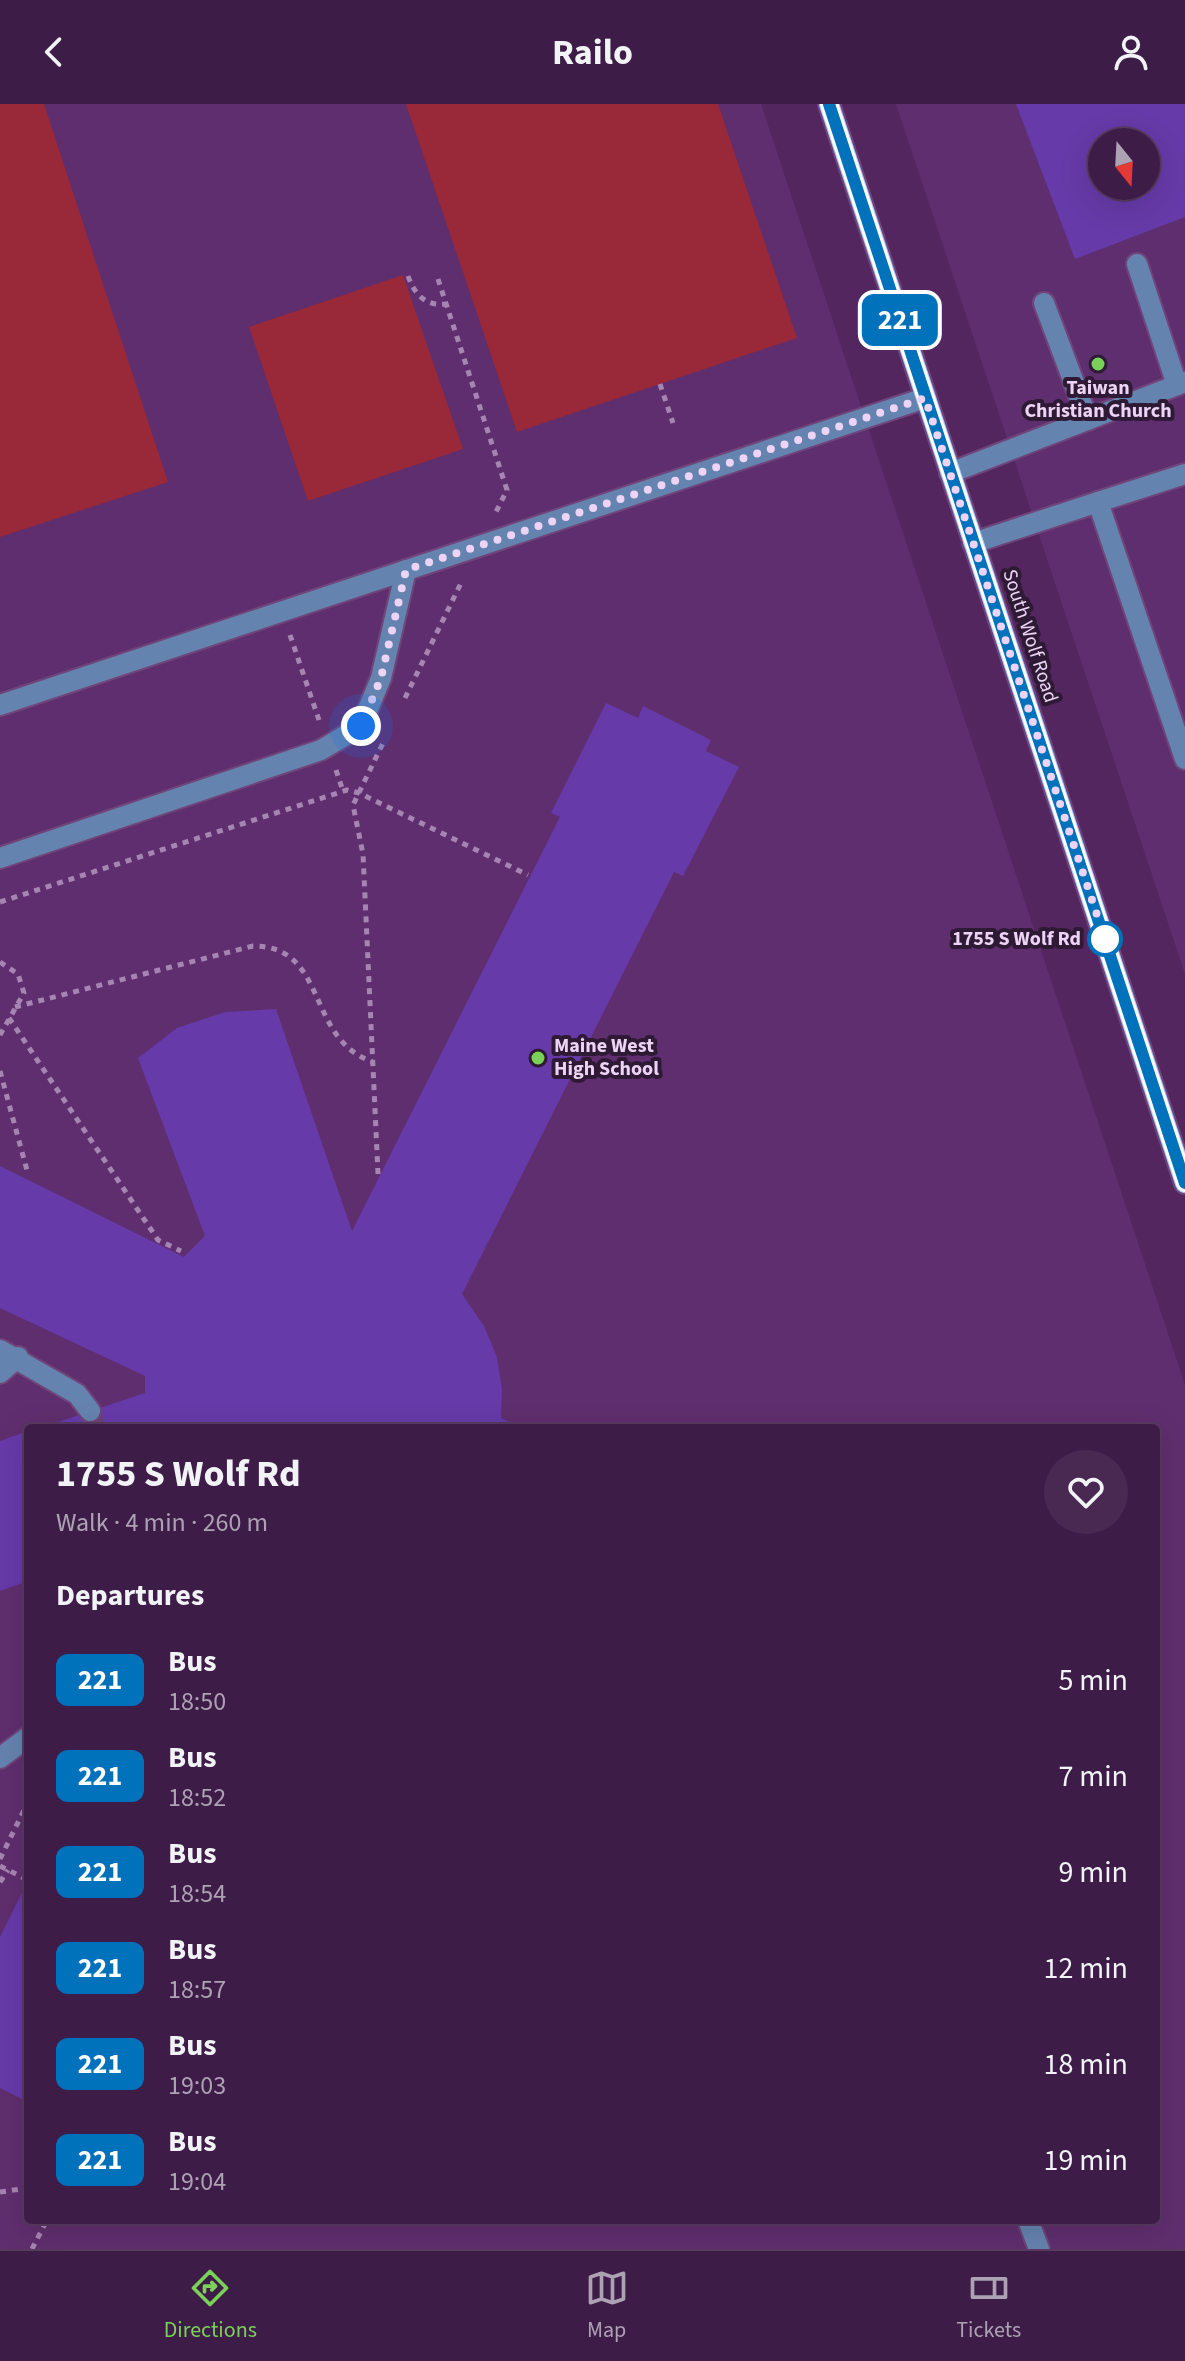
<!DOCTYPE html>
<meta charset="utf-8">
<style>
body{margin:0;font-family:"Source Sans 3",sans-serif;background:#492952;color:#f1f3f6;height:100vh;display:flex;flex-direction:column;font-size:30px;white-space:nowrap}
*{box-sizing:border-box;margin:0}
p{font-size:26px;color:#ada1b4}
.icon{flex:none;width:44px;height:44px;fill:none;stroke:currentColor;stroke-width:2;stroke-linecap:round;stroke-linejoin:round}
.map{position:relative;flex:1;overflow:hidden}
.panel{position:absolute;left:24px;top:1320px;width:1136px;height:800px;display:flex;flex-direction:column;background:#3e1c48;border-radius:8px;box-shadow:0 8px 32px #0002,0 0 0 2px #573a60}
.panel>*{flex:none}
.badge{padding:0 16px;border-radius:12px;font-size:28px;line-height:52px}
.needle{width:52px;rotate:162deg}
.controls{position:absolute;left:1088px;top:24px;display:grid;gap:16px}
.controls a{display:grid;place-items:center;width:72px;height:72px;border-radius:50%;background:#3e1c48;box-shadow:0 8px 32px #0002,0 0 0 2px #573a60;font-size:40px}
.you{position:absolute;width:40px;height:40px;margin:-20px;border:6px solid #fff;border-radius:50%;background:#1a73e8;box-shadow:0 0 0 12px #1a73e833}
.map>.badge{position:absolute;translate:-50% -50%;box-shadow:0 0 0 4px #fff}
h2{padding:0 32px;font-size:30px;line-height:72px}
.round{display:grid;place-items:center;flex:none;width:84px;height:84px;border-radius:42px;background:#492952}
.summary{display:flex;align-items:center;justify-content:space-between;height:136px;padding:0 32px}
h1{font-size:38px;font-weight:700;line-height:60px}
ul{padding:0;list-style:none}
li{display:flex;align-items:center;gap:24px;height:96px;padding:0 32px}
li div{flex:1}
li b{display:block;font-size:30px}
li em{font-style:normal}
li .badge{min-width:88px;font-weight:700;text-align:center}
header{display:flex;justify-content:space-between;align-items:center;height:104px;padding:0 32px;background:#3e1c48;font-size:36px;font-weight:700}
.dock{display:flex;justify-content:space-around;align-items:center;height:112px;border-top:2px solid #573a60;background:#3e1c48;font-size:22px;color:#ada1b4}
.dock a{display:grid;justify-items:center;gap:4px}
.dock .selected{color:#7ad157}
.map>svg:first-child{display:block}
</style>
<header><svg class="icon" aria-label="back" viewBox="0 0 24 24"><path d="M15 5l-7 7 7 7"/></svg>Railo<svg class="icon" aria-label="person" viewBox="0 0 24 24"><circle cx="12" cy="8" r="4"/><path d="M4 21q1-7 8-7t8 7"/></svg></header>
<div class="map">
<svg width="1185" height="2145" viewBox="0 0 1185 2145">
<rect width="100%" height="100%" fill="#532660"/>
<g fill="#5f2e6e" fill-rule="evenodd">
<path d="M0,0H761L1185,1281V2145H0ZM28,1324H1156V2116H28Z"/>
<path d="M896,0H1185V870ZM1102,38H1146V82H1102Z"/>
</g>
<g fill="#992838">
<path d="M0,0H44L168,378L0,433Z"/>
<path d="M406,0H718L797,234L517,328Z"/>
<path d="M403,171L463,345L308,397L249,223Z"/>
</g>
<g fill="#663aa8" fill-rule="evenodd">
<path d="M1016,0H1185V113L1075,155ZM1102,38H1146V82H1102Z"/>
<path d="M606,599L638,614L643,602L711,636L706,647L739,663L683,772L674,768L462,1190L484,1222L497,1253L502,1285L501,1314L521,1324H40L145,1289V1272L0,1204V1062L184,1153L205,1132L138,954L177,924L225,908L276,905L352,1127L560,713L551,709Z"/>
<path d="M28,1327V1477L0,1487V1337Z"/>
<path d="M28,1777V1998L0,1984V1833Z"/>
</g>
<g fill="none" stroke-linecap="round" stroke-linejoin="round">
<path stroke="#6a4076" stroke-width="20" stroke-dasharray="20 10" stroke-linecap="butt" d="M90,1307L96,1324"/>
<g stroke="#6f457b" stroke-width="24">
<g id="minor">
<path d="M1137,160L1177,281"/>
<path d="M1044,199L1088,316"/>
<path d="M950,369L1185,278"/>
<path d="M1098,398L1185,370"/>
<path d="M973,439L1098,398L1185,655"/>
<path d="M0,601L925,294"/>
<path d="M0,754L321,646L361,622L381,574L406,466"/>
<path d="M0,1246L77,1290L90,1307"/>
<path d="M0,1269L18,1253"/>
<path d="M0,1654L28,1633"/>
<path d="M1028,2116L1039,2145"/>
</g>
</g>
<g stroke="#6f457b" stroke-width="24">
<path id="major" d="M829,0L1185,1079"/>
</g>
<g stroke="#a785b2" stroke-width="5" stroke-dasharray="6 6" stroke-linecap="butt">
<path d="M408,172C414,189 425,203 446,200"/>
<path d="M438,175L507,386L496,408"/>
<path d="M660,280L673,319"/>
<path d="M290,531L319,616"/>
<path d="M405,594L462,477"/>
<path d="M336,666L343,687"/>
<path d="M0,798L347,686L359,689L528,771"/>
<path d="M0,858L18,870L24,889L0,931"/>
<path d="M15,903L253,842C329,842 305,935 373,958"/>
<path d="M9,914L158,1136L181,1147"/>
<path d="M0,967L28,1070"/>
<path d="M378,1070L363,750L353,701L383,639"/>
<path d="M0,1755L28,1698"/>
<path d="M0,1762L28,1776"/>
<path d="M0,1778L8,1766"/>
<path d="M0,2088L28,2084"/>
<path d="M32,2145L47,2116"/>
</g>
<use href="#minor" stroke="#6583af" stroke-width="20"/>
<use href="#major" stroke="#a4c8fe" stroke-width="20"/>
</g>
<g fill="none" stroke-linecap="round" stroke-linejoin="round">
<g stroke="#fff" stroke-width="18">
<path id="line" d="M829,0L1185,1079"/>
</g>
<use href="#line" stroke="#0072bc" stroke-width="12"/>
<path stroke="#edd4f6" stroke-width="8" stroke-dasharray="0 14.4" d="M361,622L381,574L406,466L925,294L1105,835"/>
</g>
<g fill="#7ad157" stroke="#2e1a34" stroke-width="3">
<circle cx="1098" cy="260" r="8"/>
<circle cx="538" cy="954" r="8"/>
</g>
<circle fill="#fff" stroke="#0072bc" stroke-width="4" cx="1105" cy="835" r="16"/>
<g text-anchor="middle" dominant-baseline="central" stroke-width="8" stroke-linejoin="round" paint-order="stroke">
<g font-size="20" font-weight="bold" fill="#edd4f6" stroke="#2e1a34">
<text x="1098" y="284">Taiwan<tspan x="1098" dy="23">Christian Church</tspan></text>
<text x="554" y="942" text-anchor="start">Maine West<tspan x="554" dy="23">High School</tspan></text>
</g>
<g font-size="20" fill="#edd4f6" stroke="#2e1a34">
<text transform="translate(1030 532) rotate(72)">South Wolf Road</text>
</g>
<g font-size="20" font-weight="bold" fill="#edd4f6" stroke="#2e1a34" text-anchor="end">
<text x="1081" y="835">1755 S Wolf Rd</text>
</g>
</g>
</svg>
<div class="controls">
<a><svg class="needle" viewBox="-14 -14 28 28"><path d="M0-13l5 13h-10z" fill="#e53935"/><path d="M0 13l5-13h-10z" fill="#ada1b4"/></svg></a>
</div>
<div class="you" style="left:361px;top:622px"></div>
<b class="badge" style="left:900px;top:216px;background:#0072bc;color:#fff">221</b>
<section class="panel">
<div class="summary"><div><h1>1755 S Wolf Rd</h1><p>Walk · 4 min · 260 m</p></div><a class="round"><svg class="icon" aria-label="heart" viewBox="0 0 24 24"><path d="M12 20l-8-8c-3-5 5-10 8-4 3-6 11-1 8 4z"/></svg></a></div>
<h2>Departures</h2>
<ul>
<li><span class="badge" style="background:#0072bc;color:#fff">221</span><div><b>Bus</b><p>18:50</p></div><em>5 min</em></li>
<li><span class="badge" style="background:#0072bc;color:#fff">221</span><div><b>Bus</b><p>18:52</p></div><em>7 min</em></li>
<li><span class="badge" style="background:#0072bc;color:#fff">221</span><div><b>Bus</b><p>18:54</p></div><em>9 min</em></li>
<li><span class="badge" style="background:#0072bc;color:#fff">221</span><div><b>Bus</b><p>18:57</p></div><em>12 min</em></li>
<li><span class="badge" style="background:#0072bc;color:#fff">221</span><div><b>Bus</b><p>19:03</p></div><em>18 min</em></li>
<li><span class="badge" style="background:#0072bc;color:#fff">221</span><div><b>Bus</b><p>19:04</p></div><em>19 min</em></li>
</ul>
</section>
</div>
<nav class="dock">
<a class="selected"><svg class="icon" aria-label="directions" viewBox="0 0 24 24"><path d="M12 3l9 9-9 9-9-9zM9 14v-3h6M13 9l2 2-2 2"/></svg>Directions</a>
<a><svg class="icon" aria-label="map" viewBox="0 0 24 24"><path d="M3 6l6-2 6 2 6-2v14l-6 2-6-2-6 2zM9 4v14M15 6v14"/></svg>Map</a>
<a><svg class="icon" aria-label="tickets" viewBox="0 0 24 24"><path d="M3 7h18v10H3zM15 7v10"/></svg>Tickets</a>
</nav>
